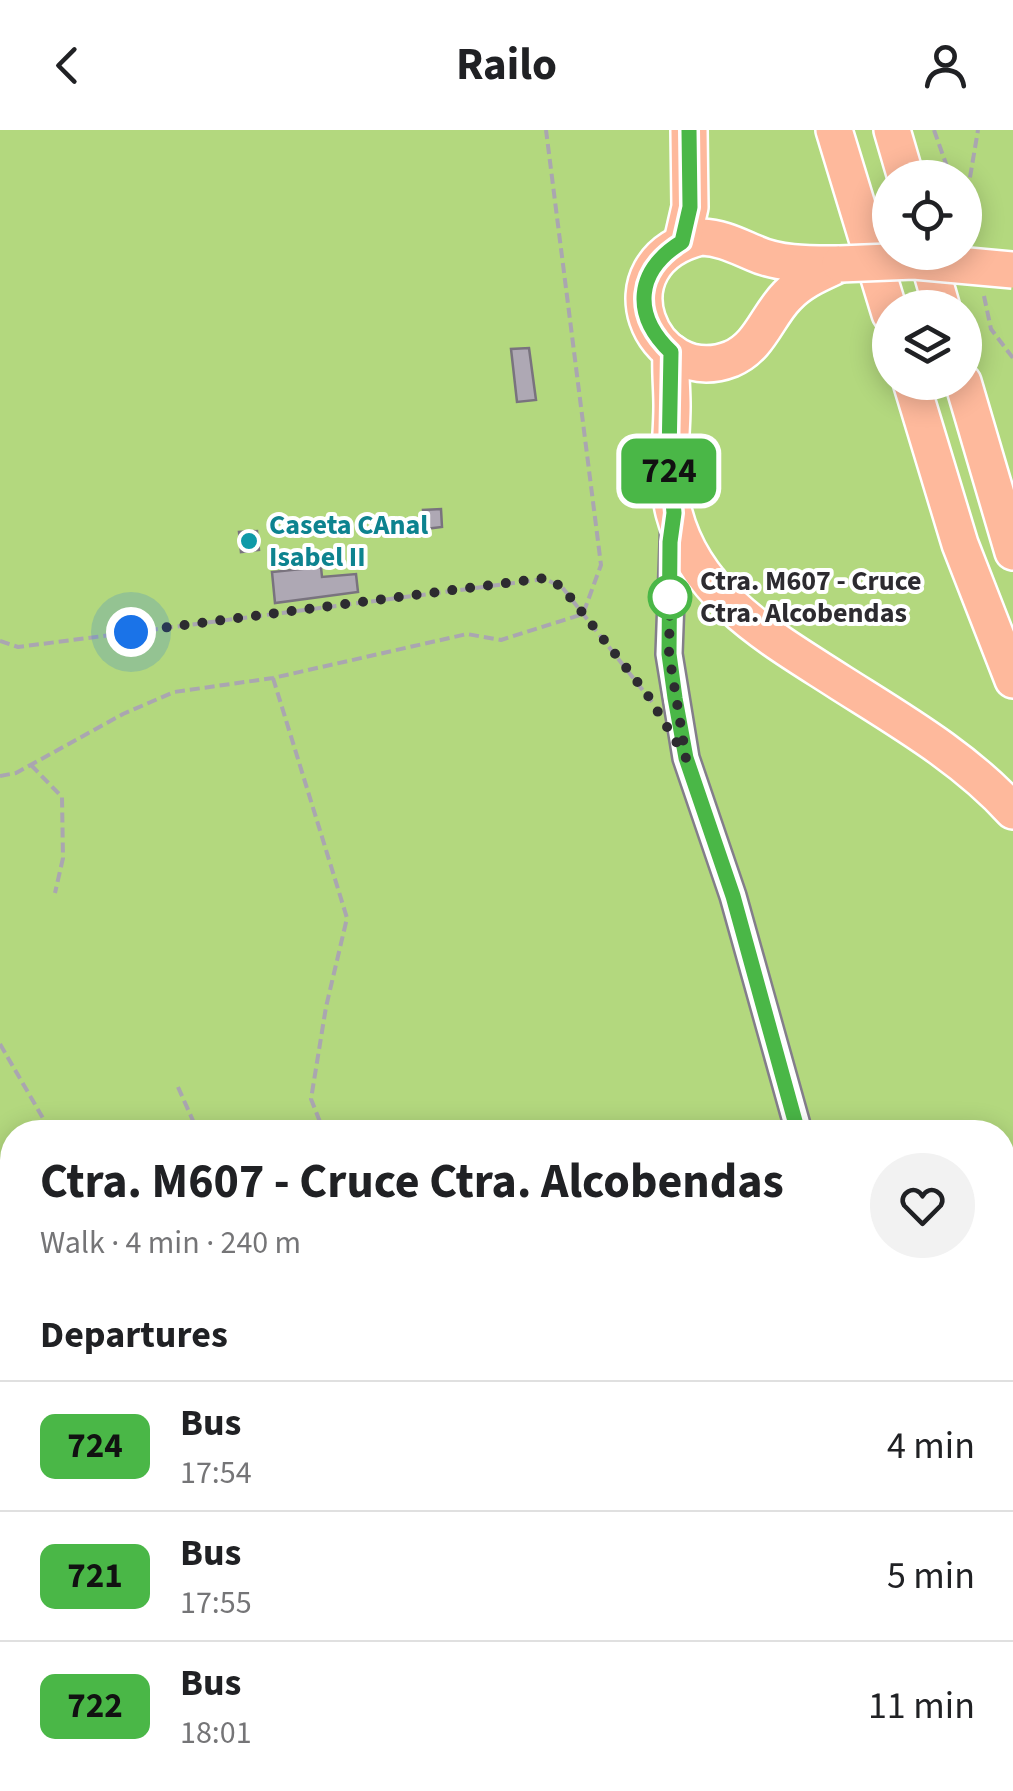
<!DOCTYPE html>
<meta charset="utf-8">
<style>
body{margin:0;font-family:"Source Sans 3",sans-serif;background:#f2f2f2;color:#202124;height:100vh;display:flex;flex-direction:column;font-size:38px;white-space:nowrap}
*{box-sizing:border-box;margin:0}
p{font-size:32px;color:#757577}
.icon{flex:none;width:55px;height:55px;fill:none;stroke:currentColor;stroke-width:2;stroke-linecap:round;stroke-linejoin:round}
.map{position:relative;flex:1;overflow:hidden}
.details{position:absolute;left:0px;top:990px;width:1015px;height:672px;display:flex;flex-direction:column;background:#fff;border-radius:40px 40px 0 0;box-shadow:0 5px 25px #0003}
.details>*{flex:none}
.badge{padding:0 20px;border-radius:15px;font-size:35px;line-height:65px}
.buttons{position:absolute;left:872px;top:30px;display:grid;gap:20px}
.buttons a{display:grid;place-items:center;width:110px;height:110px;border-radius:50%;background:#fff;box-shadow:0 5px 25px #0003;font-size:50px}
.you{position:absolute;width:50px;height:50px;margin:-25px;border:8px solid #fff;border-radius:50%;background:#1a73e8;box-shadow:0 0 0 15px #1a73e833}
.map>.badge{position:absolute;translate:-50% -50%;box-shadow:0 0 0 5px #fff}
h2{padding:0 40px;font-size:38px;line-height:90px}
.round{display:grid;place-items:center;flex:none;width:105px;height:105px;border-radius:52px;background:#f2f2f2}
.summary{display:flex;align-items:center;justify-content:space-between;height:170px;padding:0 40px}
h1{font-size:48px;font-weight:700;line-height:75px}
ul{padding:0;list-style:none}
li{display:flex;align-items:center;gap:30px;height:130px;padding:0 40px;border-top:2px solid #e0e0e0}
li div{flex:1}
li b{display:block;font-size:38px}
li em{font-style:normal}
li .badge{min-width:110px;font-weight:700;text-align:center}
header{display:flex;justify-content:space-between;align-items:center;height:130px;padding:0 40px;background:#fff;font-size:45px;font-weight:700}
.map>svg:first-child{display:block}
</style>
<header><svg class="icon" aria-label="back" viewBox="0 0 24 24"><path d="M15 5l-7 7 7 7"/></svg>Railo<svg class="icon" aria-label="person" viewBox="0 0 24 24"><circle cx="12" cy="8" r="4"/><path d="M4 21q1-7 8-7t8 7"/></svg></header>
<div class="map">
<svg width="1013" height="1661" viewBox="0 0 1013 1661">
<rect width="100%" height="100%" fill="#e3deeb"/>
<path fill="#b3d87e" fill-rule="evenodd" d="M0,0H1013V1661H0ZM890,48H965V122H890ZM890,178H965V252H890ZM12,1002H1002V1650H12Z"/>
<path fill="#97bb5f" d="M0,1619L12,1638V1650H20L26,1661H0Z"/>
<g fill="#aea8b4" stroke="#79737e" stroke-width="2.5">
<path d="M529,218L536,270L517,272L511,219Z"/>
<path d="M441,379L442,397L425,399L423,380Z"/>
<path d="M257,401L259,420L241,422L239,402Z"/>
<path d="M321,437L322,447L356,444L358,462L275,473L272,442Z"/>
</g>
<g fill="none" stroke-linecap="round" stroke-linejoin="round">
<g stroke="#837e8a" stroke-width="30">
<g id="minor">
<path d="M674,388L669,524L686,628L733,766L799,1002"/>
<path d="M992,1650L999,1661"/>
</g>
</g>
<g stroke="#fff" stroke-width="40">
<g id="highway">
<path d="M834,0L890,184"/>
<path d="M892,0L906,48"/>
<path d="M701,107C722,108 735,115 754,123C780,135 811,134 840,134C821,143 802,150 787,166C767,186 760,217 731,229C651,260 598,132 701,107Z"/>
<path d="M682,112L690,77L689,0"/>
<path d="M926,122L942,178"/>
<path d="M671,222C670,241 672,258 672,276C672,312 665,347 674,383C696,468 773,509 841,553C901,591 965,628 1013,681"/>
<path d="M911,252L960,414L1013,550"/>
<path d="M963,252L1013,422"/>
</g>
</g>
<g stroke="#aaa6b0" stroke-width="4" stroke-dasharray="10 5" stroke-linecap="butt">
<path d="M934,0L951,48"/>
<path d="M965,77L978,0"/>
<path d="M965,78L971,108"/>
<path d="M984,166L991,199L1013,228"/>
<path d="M0,511L18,517L545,449L562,457L652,572"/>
<path d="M273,548L347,788L326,877L311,969L324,1002"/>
<path d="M31,635L62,667L63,728L55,763"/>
<path d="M0,646L16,643L123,584L174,562L273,548L467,504L501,510L583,484L601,435L546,0"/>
<path d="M0,914L51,1002"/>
<path d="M178,957L198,1002"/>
<path d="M355,1650L360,1661"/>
<path d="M531,1650L536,1661"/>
<path d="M682,1650L688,1661"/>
<path d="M925,1650L932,1661"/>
</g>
<use href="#minor" stroke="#fff" stroke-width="25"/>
<use href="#highway" stroke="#feb99c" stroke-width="35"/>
<g stroke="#7f7c84" stroke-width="10">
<g id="rail">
<path d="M0,1074L12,1102"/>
<path d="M0,1116L12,1146"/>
<path d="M206,1650L210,1661"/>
<path d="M223,1650L227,1661"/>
</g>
</g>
<use href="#rail" stroke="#fff" stroke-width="6" stroke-dasharray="19" stroke-linecap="butt"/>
<g stroke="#fff" stroke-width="40" stroke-linecap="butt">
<path id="highway-bridge" d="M840,134L914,131L1013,140"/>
</g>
<use href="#highway-bridge" stroke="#feb99c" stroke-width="35"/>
</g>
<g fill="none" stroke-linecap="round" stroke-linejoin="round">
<g stroke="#fff" stroke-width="22">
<path id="line" d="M689,0L690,77L682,112C635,141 632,185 671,222L669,327L674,383L670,412L669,524L675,568L686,628L733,766L798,1002"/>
</g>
<use href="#line" stroke="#4ab747" stroke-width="15"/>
<path stroke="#2d2b30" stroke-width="10" stroke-dasharray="0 18" d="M131,502L545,448L562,457L647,564L686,628L669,524L670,467"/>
</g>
<circle fill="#0f9aa8" stroke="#fff" stroke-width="4" cx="249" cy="411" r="10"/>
<circle fill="#fff" stroke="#4ab747" stroke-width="5" cx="670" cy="467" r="20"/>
<g text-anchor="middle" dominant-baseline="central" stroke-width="8" stroke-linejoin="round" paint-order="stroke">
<g font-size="28" font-weight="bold" fill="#0d838f" stroke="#fff" text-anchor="start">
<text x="269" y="395">Caseta CAnal<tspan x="269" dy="32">Isabel II</tspan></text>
</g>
<g font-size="28" font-weight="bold" fill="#2d2b30" stroke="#fff" text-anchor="start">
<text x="700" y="451">Ctra. M607 - Cruce<tspan x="700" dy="32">Ctra. Alcobendas</tspan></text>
</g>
</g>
</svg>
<div class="buttons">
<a><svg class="icon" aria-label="locate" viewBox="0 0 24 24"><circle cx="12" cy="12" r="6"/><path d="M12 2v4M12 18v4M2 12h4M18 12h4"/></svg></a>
<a><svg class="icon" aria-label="layers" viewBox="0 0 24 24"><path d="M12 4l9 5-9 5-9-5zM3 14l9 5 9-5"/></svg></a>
</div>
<div class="you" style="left:131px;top:502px"></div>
<b class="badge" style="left:669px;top:341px;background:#4ab747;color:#111">724</b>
<section class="details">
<div class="summary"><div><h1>Ctra. M607 - Cruce Ctra. Alcobendas</h1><p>Walk · 4 min · 240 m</p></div><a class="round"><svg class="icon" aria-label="heart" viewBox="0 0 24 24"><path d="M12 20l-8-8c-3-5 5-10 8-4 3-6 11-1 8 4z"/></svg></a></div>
<h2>Departures</h2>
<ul>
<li><span class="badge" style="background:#4ab747;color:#111">724</span><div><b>Bus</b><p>17:54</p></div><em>4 min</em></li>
<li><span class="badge" style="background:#4ab747;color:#111">721</span><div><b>Bus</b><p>17:55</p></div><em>5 min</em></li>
<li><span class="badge" style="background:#4ab747;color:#111">722</span><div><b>Bus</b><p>18:01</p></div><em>11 min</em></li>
</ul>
</section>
</div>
